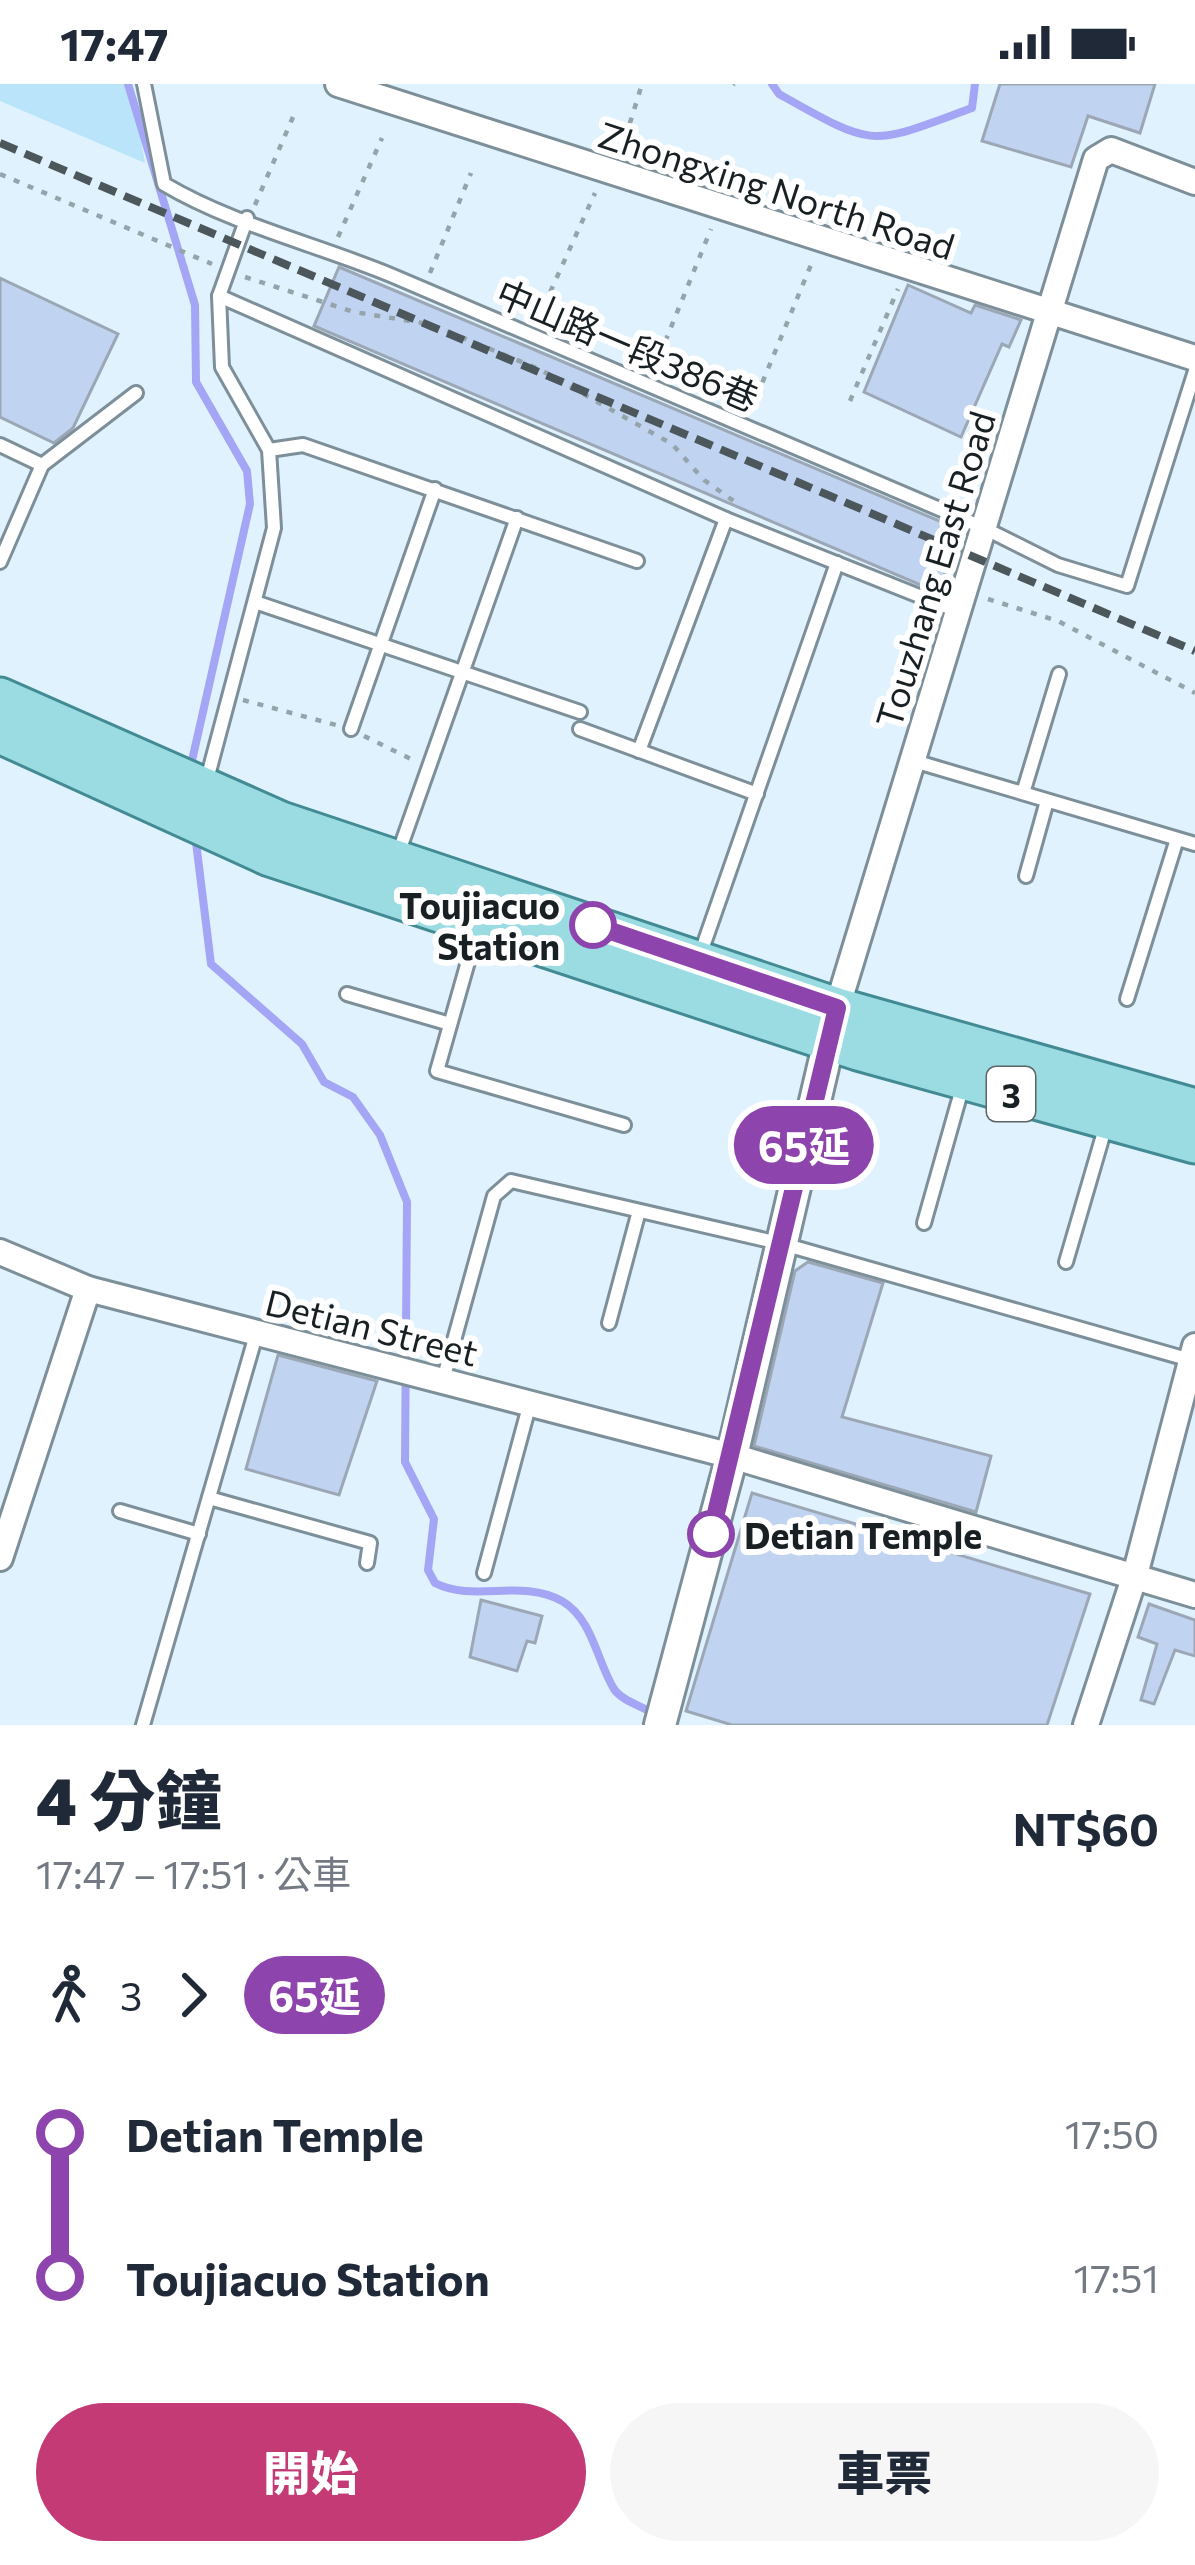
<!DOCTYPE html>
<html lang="zh-TW">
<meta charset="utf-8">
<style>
body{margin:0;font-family:Commissioner,"Noto Sans TC",sans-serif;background:#f6f6f7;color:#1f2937;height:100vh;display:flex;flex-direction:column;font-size:45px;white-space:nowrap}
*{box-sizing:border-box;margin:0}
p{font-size:39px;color:#747a83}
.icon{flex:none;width:66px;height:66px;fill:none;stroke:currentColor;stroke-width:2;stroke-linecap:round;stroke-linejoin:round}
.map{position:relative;height:1641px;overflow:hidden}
.details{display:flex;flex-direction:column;background:#fff;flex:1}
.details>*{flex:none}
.badge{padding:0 24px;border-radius:39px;font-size:42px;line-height:78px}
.map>.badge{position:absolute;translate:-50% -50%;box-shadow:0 0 0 6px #fff}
.legs{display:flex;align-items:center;gap:18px;height:132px;padding:0 36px;font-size:39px}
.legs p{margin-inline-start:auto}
.overview{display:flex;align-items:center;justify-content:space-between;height:204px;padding:0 36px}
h1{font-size:66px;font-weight:800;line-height:90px}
.primary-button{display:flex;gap:24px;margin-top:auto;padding:24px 36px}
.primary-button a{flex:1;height:138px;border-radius:72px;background:#c33a74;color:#fff;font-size:48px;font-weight:800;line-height:138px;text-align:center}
.primary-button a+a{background:#f6f6f7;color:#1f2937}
ul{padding:0 36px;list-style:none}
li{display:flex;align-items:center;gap:42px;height:144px;font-size:45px}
li i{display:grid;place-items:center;width:18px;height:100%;margin:0 15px;background:currentColor}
li i::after{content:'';width:30px;height:30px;margin:-15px;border:9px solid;border-radius:50%;background:#fff}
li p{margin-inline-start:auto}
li:first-child i{background:linear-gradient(#0000 50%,currentColor 0)}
li:last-child i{background:linear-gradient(currentColor 50%,#0000 0)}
.status{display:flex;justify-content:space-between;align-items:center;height:84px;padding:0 60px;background:#fff;direction:ltr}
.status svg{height:33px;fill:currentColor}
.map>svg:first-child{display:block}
</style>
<div class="status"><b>17:47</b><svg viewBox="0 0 49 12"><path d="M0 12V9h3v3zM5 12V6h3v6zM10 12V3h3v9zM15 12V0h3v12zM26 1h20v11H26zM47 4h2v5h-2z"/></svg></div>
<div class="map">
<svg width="1195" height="1641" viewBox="0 0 1195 1641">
<rect width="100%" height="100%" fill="#dff2fd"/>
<path fill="#bae4fa" d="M0,0H131L145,79L0,17Z"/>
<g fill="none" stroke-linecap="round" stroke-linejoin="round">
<g stroke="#a4a5f5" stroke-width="8">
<path d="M128,0L195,221L196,298L247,387L250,420L191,681"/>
<path d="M772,0L779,10C877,65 868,62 972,24L975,0"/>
<path d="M195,750L211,880L302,960L324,998L353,1013L380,1051L407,1118L405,1378L434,1435L428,1486L435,1499C474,1519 521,1494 562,1517C593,1535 597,1578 614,1605C621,1616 641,1622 653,1629"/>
</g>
</g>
<g fill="#c0d4f1" stroke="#9ca7b6" stroke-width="3">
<path d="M1000,0H1155L1140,49L1088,32L1071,83L982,57Z"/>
<path d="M339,183L963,447L937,508L314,242Z"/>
<path d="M0,194L118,250L73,344L54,359L0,333Z"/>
<path d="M908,201L971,229L975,221L1021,236L1009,263L1002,260L961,353L864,308Z"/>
<path d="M808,1178L883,1199L842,1333L991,1372L976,1428L754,1362L795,1187Z"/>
<path d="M278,1271L377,1297L339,1411L246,1385Z"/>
<path d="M752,1409L1090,1510L1047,1641H732L686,1627Z"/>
<path d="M481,1516L542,1532L535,1559L527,1557L517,1587L470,1573Z"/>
<path d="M1149,1520L1195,1536V1572L1175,1566L1154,1620L1141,1616L1157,1560L1138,1553Z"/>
</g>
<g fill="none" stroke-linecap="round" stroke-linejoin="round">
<g stroke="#7d8f99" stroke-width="18">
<g id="service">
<path d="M144,0L164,100C233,141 319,161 393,192C590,277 787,361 984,444L1058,481L1127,502L1195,287"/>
<path d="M219,212L726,435L957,527"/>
<path d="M0,361L42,381"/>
<path d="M269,366L303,361L637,477"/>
<path d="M0,478L42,381L136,309"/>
<path d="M255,518L580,628"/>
<path d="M351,645L435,405"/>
<path d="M580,645L757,710"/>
<path d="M639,667L726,435"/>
<path d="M914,677L1195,760"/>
<path d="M206,699L274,444L269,366L222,283L219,212L247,134"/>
<path d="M1023,709L1059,590"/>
<path d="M398,770L517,434"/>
<path d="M1026,792L1047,717"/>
<path d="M477,846L437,987L624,1041"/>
<path d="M699,874L837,479"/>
<path d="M347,910L450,940"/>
<path d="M1127,915L1177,755"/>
<path d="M924,1139L963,1001"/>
<path d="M1066,1178L1106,1041"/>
<path d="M609,1239L639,1127"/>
<path d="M443,1296L494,1112L511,1097L783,1160L1194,1277"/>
<path d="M209,1414L370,1459L367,1479"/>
<path d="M120,1427L199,1450"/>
<path d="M484,1489L530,1319"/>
<path d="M143,1641L256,1251"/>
</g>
</g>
<g stroke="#7d8f99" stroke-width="30">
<g id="minor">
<path d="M338,0L1195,274"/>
<path d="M837,924L1096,75L1111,66L1195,98"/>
<path d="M0,1168L88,1205L732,1372L1195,1511"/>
<path d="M0,1474L88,1205"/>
<path d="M1086,1641L1135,1491L1195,1262"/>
</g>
</g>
<g stroke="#7d8f99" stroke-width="36">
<path id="tertiary" d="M660,1641L732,1372L834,936"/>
</g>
<g stroke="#438b94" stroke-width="45">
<g id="primary">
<path d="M0,614L281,738L837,924L1195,1025"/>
<path d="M0,649L270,772L858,966L1195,1059"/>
</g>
</g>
<g stroke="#95a3ab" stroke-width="4.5" stroke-dasharray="6 9" stroke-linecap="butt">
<path d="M733,1L734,0"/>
<path d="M621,68L642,0"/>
<path d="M0,90L212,180"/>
<path d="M255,121L293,33"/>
<path d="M338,153L382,54"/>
<path d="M430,189L471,89"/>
<path d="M245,193L354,228L429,240L539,285L672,360L704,396L738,420"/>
<path d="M538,235L595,109"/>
<path d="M654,285L711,145"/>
<path d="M850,317L898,205"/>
<path d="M751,326L813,176"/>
<path d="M988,515L1058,537L1195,609"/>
<path d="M243,616L336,641"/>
<path d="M364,652L413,676"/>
</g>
<use href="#service" stroke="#fff" stroke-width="12"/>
<use href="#minor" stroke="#fff" stroke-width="24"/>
<use href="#tertiary" stroke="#fff" stroke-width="30"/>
<use href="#primary" stroke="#9bdce3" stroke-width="39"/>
<path stroke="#4c575c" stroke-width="8" stroke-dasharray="18 9" stroke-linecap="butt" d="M0,59L1195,567"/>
</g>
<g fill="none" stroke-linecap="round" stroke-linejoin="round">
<g stroke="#fff" stroke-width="27">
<path id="line-1" d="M593,841L837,924L711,1450"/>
</g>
<use href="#line-1" stroke="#8e44ad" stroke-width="18"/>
</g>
<g fill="#fff" stroke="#8e44ad" stroke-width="6">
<circle cx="593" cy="841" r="21"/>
<circle cx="711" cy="1450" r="21"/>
</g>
<g text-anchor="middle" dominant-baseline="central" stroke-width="12" stroke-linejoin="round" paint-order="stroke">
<rect fill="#fff" stroke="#5e6366" stroke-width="3" x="987" y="983" width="48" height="54" rx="9"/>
<g font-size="33" font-weight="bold" fill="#192024">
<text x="1011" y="1010">3</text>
</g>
<g font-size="36" fill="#192024" stroke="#fff">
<text transform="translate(777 105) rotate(18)">Zhongxing North Road</text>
<text transform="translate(628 260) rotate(23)">中山路一段386巷</text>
<text transform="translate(934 485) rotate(-73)">Touzhang East Road</text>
<text transform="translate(372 1242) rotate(14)">Detian Street</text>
</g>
<g font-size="36" font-weight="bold" fill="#192024" stroke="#fff" text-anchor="end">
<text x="560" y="820">Toujiacuo<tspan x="560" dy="41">Station</tspan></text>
<text x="744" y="1450" text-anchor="start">Detian Temple</text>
</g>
</g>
</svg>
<b class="badge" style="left:804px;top:1061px;background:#8e44ad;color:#fff">65延</b>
</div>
<section class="details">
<div class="overview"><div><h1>4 分鐘</h1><p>17:47 – 17:51 · 公車</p></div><b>NT$60</b></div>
<div class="legs"><svg class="icon" aria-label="walk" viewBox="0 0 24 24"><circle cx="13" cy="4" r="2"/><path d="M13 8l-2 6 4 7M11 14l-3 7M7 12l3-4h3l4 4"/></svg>3<svg class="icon" aria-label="forward" viewBox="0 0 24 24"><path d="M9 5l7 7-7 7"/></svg><b class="badge" style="background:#8e44ad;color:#fff">65延</b></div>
<ul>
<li><i style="color:#8e44ad"></i><b>Detian Temple</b><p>17:50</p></li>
<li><i style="color:#8e44ad"></i><b>Toujiacuo Station</b><p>17:51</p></li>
</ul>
<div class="primary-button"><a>開始</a><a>車票</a></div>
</section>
